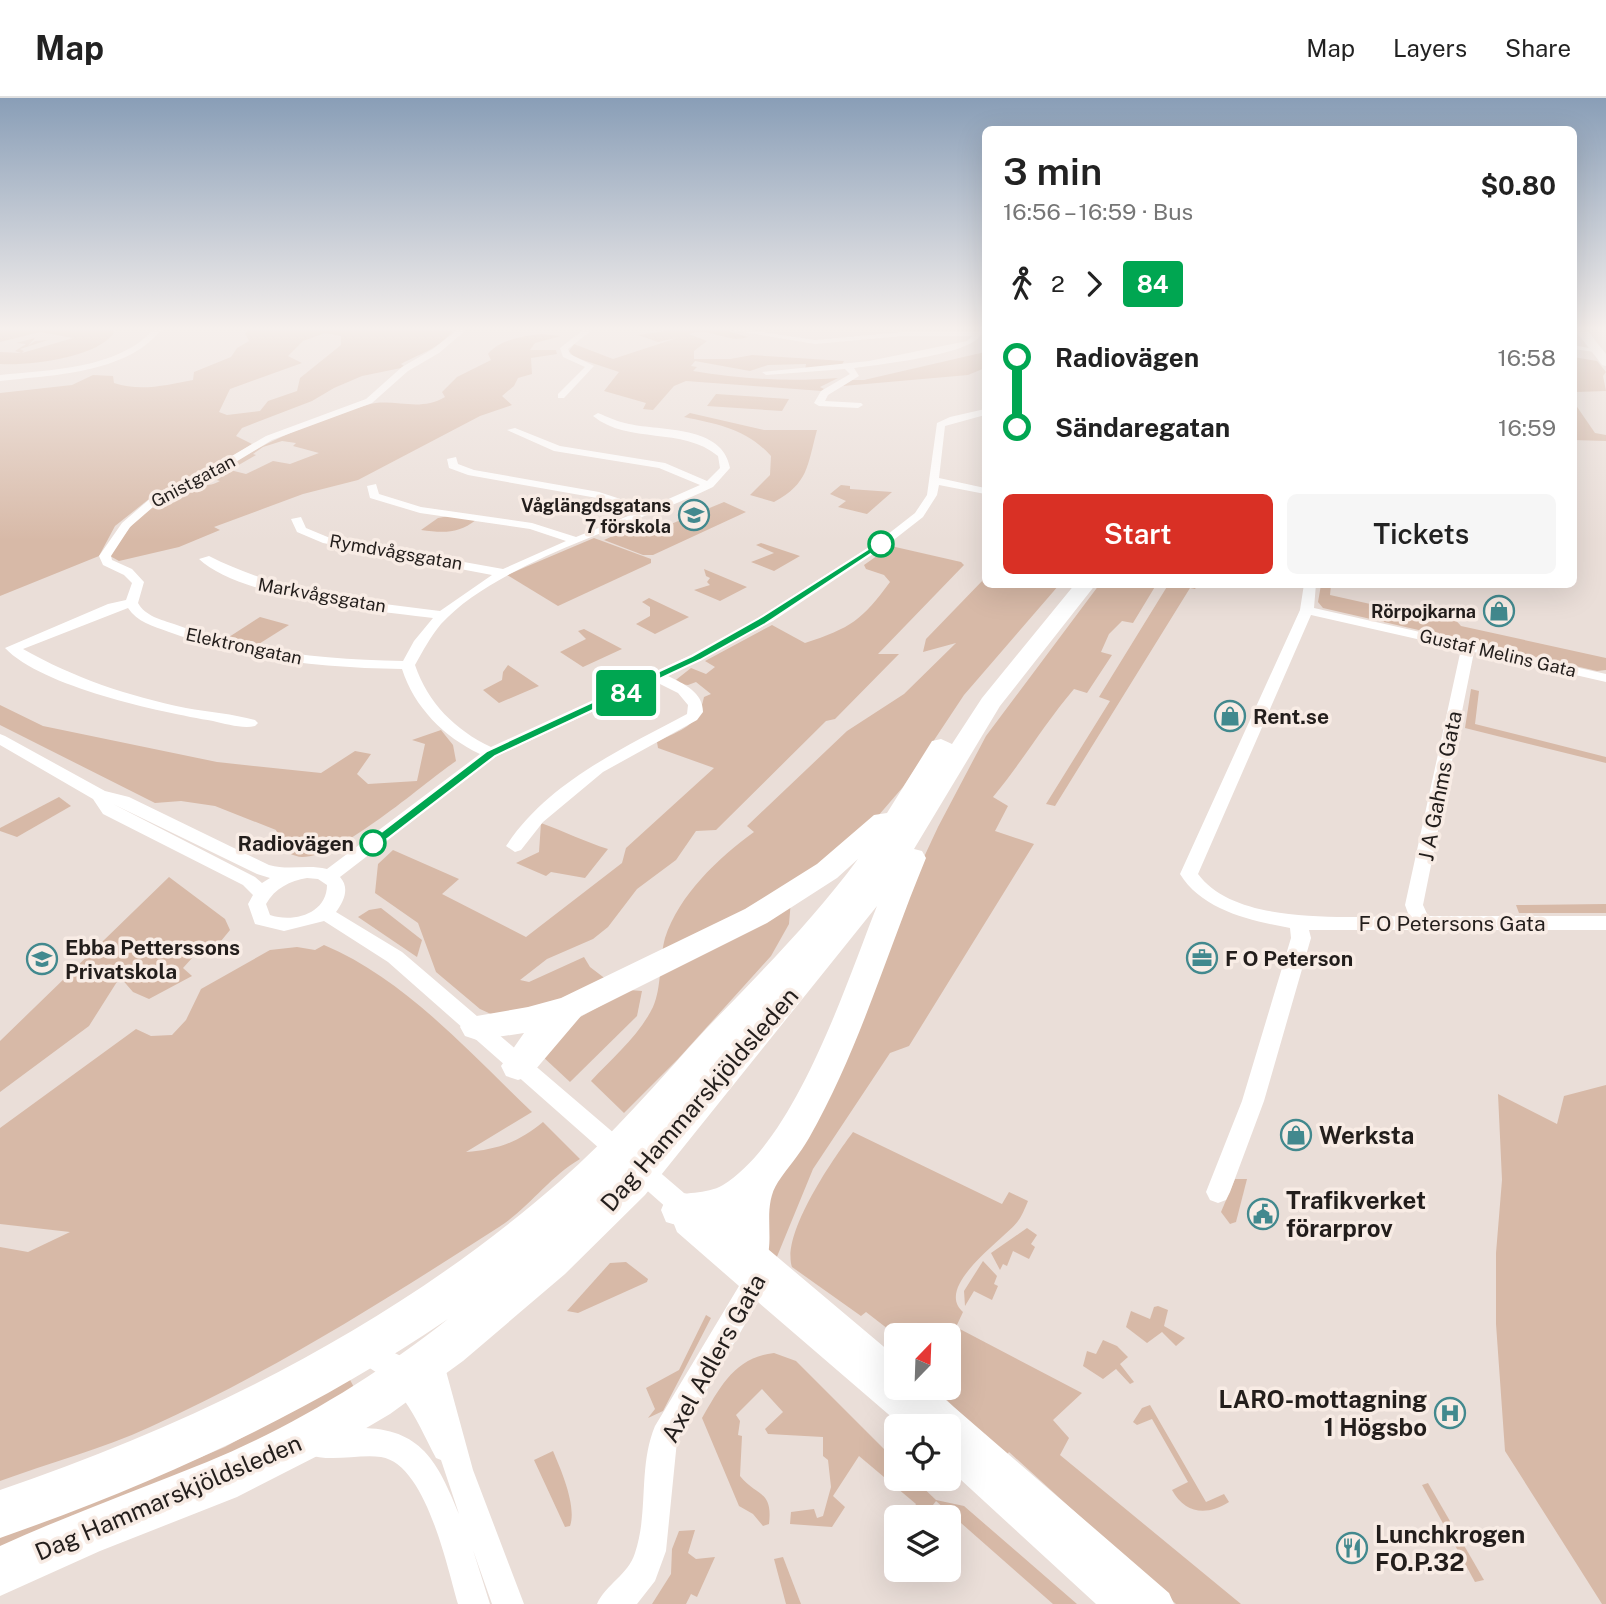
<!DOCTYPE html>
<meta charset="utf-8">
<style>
body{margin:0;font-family:"Public Sans",sans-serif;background:#f6f6f6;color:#222;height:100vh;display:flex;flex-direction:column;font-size:26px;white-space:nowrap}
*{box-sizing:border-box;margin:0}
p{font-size:23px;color:#767676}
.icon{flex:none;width:38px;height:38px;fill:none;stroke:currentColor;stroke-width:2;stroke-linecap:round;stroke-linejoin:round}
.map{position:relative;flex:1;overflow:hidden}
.drawer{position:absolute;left:982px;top:28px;width:595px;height:462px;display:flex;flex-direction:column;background:#fff;border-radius:10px;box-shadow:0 7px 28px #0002}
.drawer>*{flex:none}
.badge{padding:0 14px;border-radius:5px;font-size:24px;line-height:46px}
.needle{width:46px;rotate:23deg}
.tools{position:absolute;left:884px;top:1225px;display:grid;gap:14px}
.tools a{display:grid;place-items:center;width:77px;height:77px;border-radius:10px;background:#fff;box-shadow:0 7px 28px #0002;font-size:35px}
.map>.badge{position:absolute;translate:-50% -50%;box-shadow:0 0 0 4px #fff}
.legs{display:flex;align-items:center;gap:10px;height:77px;padding:0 21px;font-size:23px}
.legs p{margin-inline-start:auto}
.overview{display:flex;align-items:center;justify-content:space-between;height:119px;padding:0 21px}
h1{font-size:38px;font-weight:600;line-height:52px}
.primary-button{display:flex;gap:14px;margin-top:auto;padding:14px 21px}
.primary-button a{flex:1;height:80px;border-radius:10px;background:#d93025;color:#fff;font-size:28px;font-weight:600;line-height:80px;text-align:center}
.primary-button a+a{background:#f6f6f6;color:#222}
ul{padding:0 21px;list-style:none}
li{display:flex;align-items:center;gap:24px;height:70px;font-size:26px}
li i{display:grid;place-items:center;width:10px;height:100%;margin:0 9px;background:currentColor}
li i::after{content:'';width:18px;height:18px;margin:-9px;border:5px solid;border-radius:50%;background:#fff}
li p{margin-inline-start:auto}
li:first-child i{background:linear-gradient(#0000 50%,currentColor 0)}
li:last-child i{background:linear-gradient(currentColor 50%,#0000 0)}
header{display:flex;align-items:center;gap:42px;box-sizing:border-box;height:98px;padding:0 35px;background:#fff;border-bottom:2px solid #e0e0e0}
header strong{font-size:33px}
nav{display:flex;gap:38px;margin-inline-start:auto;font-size:24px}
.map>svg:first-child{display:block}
</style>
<header>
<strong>Map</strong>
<nav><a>Map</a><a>Layers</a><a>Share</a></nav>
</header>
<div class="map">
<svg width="1606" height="1506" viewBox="0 0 1606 1506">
<rect width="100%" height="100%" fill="#eaded8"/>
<g fill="#d7b9a7" fill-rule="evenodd">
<path d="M0,232H112L114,235C96,260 29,268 0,266V254L21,255L15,253L26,246L16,245L35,240L28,248L35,243L48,242L20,251L24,253L22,255L73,240L40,234L0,244Z"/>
<path d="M250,232L453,233C435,253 423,254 401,266L404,268L401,270L362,278L334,290L312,303L242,330L236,338L252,346L220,366L154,397L115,428L99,458L0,498V295L72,287L93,277L113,278L114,285C141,294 166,287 193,282L194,274L231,259L237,250L249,243L245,235ZM325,235L341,238V247L300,280L297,293L268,303L260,313L227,317L219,314L230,291L302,265L288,258L303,243Z"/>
<path d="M672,232H724L748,239C727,246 710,228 689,236L707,243L694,253V261H730L752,257L844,263L841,268L805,272L806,266L768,267L750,273L695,263L691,268L697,269L693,273C741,281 788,284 838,280L820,289L824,291L822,293L686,283L674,288L653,312L643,311L646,305L604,293L619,274L574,259L569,253L574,246L613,261L677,240L658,244L638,237Z"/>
<path d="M541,236L561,238L535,245L530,252H556L557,256L531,260L532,276L518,280L514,288L502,298L512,307L480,318L358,382L303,396L214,429L220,432L179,449L119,463L110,458C126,432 155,393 188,387C202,385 204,391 220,383L206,379C257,349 310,323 367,307C393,299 418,315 445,299L442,294L457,279L491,262L488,256C499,242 523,238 541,236ZM282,343L296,345L293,348L319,355L290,366L273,363L246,376L230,372L256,357L253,356L263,349Z"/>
<path d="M985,254V270L968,277L843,288L852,282H864Z"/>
<path d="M1573,259L1597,263L1606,274L1603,278L1606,293L1576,294L1573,298Z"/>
<path d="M716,296L789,301L782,313L707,308Z"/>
<path d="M1573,303L1595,335L1606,337V343L1573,342Z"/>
<path d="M690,315L764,332H817C807,368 809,385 774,404L750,397L770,377L771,358C747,331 717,326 684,319Z"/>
<path d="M841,387L850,388V391L892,394L867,416L838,409L846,403L830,396Z"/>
<path d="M724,404L746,414L653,457H643L604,442L644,424L659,431Z"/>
<path d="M449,418L476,422C458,436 443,435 421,432L438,420Z"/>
<path d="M594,440L651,461V465L558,508L507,477Z"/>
<path d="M761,445L800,458L774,473L751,464L774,455L756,447Z"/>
<path d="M891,448L961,464L964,467L878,556H899L835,621L826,623L716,732L696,733L676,762L637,791L608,829L593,841L547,861L520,882L529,884L584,859L590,869L607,882L544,909L493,917L480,911L436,874L418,825L375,795L378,766L393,752L459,781L442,796L526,839L622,765L626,750L714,670L658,650L657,644C682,631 698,629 704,599L711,596L696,584L688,587L672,585L691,570L706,576L715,569L705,563L772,527L805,545C851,530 862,522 890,484L884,477L866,471L864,467Z"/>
<path d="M704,471L747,489L720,503L694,492L710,487L707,484L710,480L706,478Z"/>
<path d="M985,480V486L1059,487L964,597L903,689L865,733L792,790L789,826L771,858L678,961L624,1015L591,983C612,960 639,938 653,909C662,889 659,862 665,840C679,797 718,760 754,734L747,728L847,633L904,596L956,545L923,554L926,541Z"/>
<path d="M1099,487H1156L1133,525L1122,523L1109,536L1101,554L1112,557L1087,595L1074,591C1045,625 1022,664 993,699L1008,708L995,733L1034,746L909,948L890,955L813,1071L776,1161L767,1151L765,1100L938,729L986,638Z"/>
<path d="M1168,487H1198L1195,491L1190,490L1055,708L1046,706L1110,603L1099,599Z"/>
<path d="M1321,487H1331L1330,497L1433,520L1435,514C1447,514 1454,520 1461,528L1606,560V572L1597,573L1323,510L1318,504Z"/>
<path d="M649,500L689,519L655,536L636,526L650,518V509L642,504Z"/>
<path d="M260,519L289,527L254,549L229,542V539Z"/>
<path d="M584,531L622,551L583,569L560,554L586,541L578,533Z"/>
<path d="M508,567L539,588L499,605L483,592L502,582L503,574Z"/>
<path d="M1471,591L1479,593L1475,626L1606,659V665L1465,630Z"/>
<path d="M0,607L43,628L217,664L321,675L355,653L371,656L357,676L368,686L417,683L425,646L412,642L441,632L453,647L456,663C422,686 342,759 302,759C294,759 284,752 277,749L279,740L276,732L215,708L181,703L155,705L0,627Z"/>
<path d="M59,699L71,708L17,739L0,733V730Z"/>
<path d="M541,725C564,733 585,744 608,751L585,780L551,774L546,778L516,765L539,754Z"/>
<path d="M169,779L225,821L230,832L221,843L202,849L183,870L192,878L149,901L133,894L120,879L89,928L0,994V943Z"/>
<path d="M1606,806V815H1519L1516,807Z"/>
<path d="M381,810L422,842L417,859L358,819L369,812Z"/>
<path d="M324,847C405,881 469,954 532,1014L466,1054C497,1052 519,1044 543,1024L580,1061C549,1079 529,1110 499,1129C387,1201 272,1274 150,1329C102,1351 49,1365 0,1383V1149L28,1154L70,1134L0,1126V1030L136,931L151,938L172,937L186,922L201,891L270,852L297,849L315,852Z"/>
<path d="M629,892L642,893L637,918L570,984L541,957L564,928Z"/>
<path d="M1606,987V1506H1602L1505,1353L1496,1226V1155L1502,1082L1498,996L1557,1026L1564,998Z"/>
<path d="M853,1034L1002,1106L1009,1094L1028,1103C1025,1110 1022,1118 1018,1123C1006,1140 933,1188 963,1214L956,1229L1082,1295L1053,1322L1069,1340L1060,1357L1241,1506H1176L1009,1354L1004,1360L935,1290H948V1237H896V1245L888,1231L866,1214L861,1218L792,1169C781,1136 833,1061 853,1034Z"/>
<path d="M1235,1081H1247L1236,1124L1230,1126L1221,1114Z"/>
<path d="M1027,1130L1037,1137L1031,1146L1035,1149L1029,1161L1013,1153L1007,1168L1003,1166L1000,1172L991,1155Z"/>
<path d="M983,1163L997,1178L994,1186L998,1188L992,1202L974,1193L965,1208L964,1193Z"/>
<path d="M626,1164L648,1181L647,1184L578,1215L567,1213L610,1165Z"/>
<path d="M1158,1208L1168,1212L1164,1228L1185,1240L1176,1248L1162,1234L1147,1245L1126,1229L1131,1213L1150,1221L1154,1209Z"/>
<path d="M706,1217L711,1220L663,1313L648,1320L655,1311L646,1290L679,1272Z"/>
<path d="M1103,1242L1117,1248L1128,1259L1120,1266L1134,1284L1130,1286L1116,1271L1103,1281L1083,1268L1087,1253L1096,1256Z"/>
<path d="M774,1255L796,1263L896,1363V1381H914L936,1402L964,1408L1077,1506H1053L936,1403L924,1419H908L916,1406L859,1358L833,1398L845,1409L832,1429L790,1426L791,1414L814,1411L817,1420L823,1418L831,1389L828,1362L823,1358V1339L768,1336L765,1331L783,1314L762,1291L736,1317L740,1323L738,1337L742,1338L740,1378C757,1399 773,1392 769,1426L763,1428L753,1416L739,1408L702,1320C720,1289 735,1259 774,1255Z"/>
<path d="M349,1280L356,1293L233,1360L0,1454V1434L84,1408L225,1349Z"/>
<path d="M1150,1307L1206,1404L1224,1396L1229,1404C1207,1418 1185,1416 1172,1392L1188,1384L1152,1321L1137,1327L1133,1324L1142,1310Z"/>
<path d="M553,1353C561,1372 577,1408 570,1428L565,1429L534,1362Z"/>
<path d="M1428,1385L1484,1482L1475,1484L1422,1387Z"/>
<path d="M695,1432L688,1455L696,1461L715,1459L697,1499L691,1496L686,1506H652L671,1476L672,1451L679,1433Z"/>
<path d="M783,1459L801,1506H786L774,1461Z"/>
</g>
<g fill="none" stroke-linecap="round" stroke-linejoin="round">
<g fill="#fff" fill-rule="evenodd">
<path d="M153,232H161C126,276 51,277 0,283V277C49,272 118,271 153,232Z"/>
<path d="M457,232H466L439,255L408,273L372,305L272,342L221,373L160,403L130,429L111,458L112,462L132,471L144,484L138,505C145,518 162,522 174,526C248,554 325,562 403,563L414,543L433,520C375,513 240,500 199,461L209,458C282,495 360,503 440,513L492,477L323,445L297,434L291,421L301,419L306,430L330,440L503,471L566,443L530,431L420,415L370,400L367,388L376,386L379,396L421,409L532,425L576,439L638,414L597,400L468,377L449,370L447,361L456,359L458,366L474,372L599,394L648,410L700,387L659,370L554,353L507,332L515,330L560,348L665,365L707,383L720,370L718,358C682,328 629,347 593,318L598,315C608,319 618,324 629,326C661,333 723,327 730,370L713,389C635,427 498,463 441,526C430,539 423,553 415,567C428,605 455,632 491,649L691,557L763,517L883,440L915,415L927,397L937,325L950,319L985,311V317L945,328L939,380L985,390V396L939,387L937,397L923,419L891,444L773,523L668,578C684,586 703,594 703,614L697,622L603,674L543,724L521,752L515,754L506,748C548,684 622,651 687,616L688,607L678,595L656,584L497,658L340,779C350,790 344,803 336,814L402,854L684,1095L712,1104L896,1259V1290H932L1169,1495L1174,1506H1096L948,1370V1328H902L758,1204L677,1343L666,1453L655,1483L637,1506H597C606,1486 628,1477 635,1455C649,1413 638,1369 655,1328L739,1188L677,1134L668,1111L388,864L324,823L284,833L255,826L248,806L253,797L243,787L103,716L93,701L0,647V636L5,638L105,693L129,699L269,767C290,773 306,766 327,771L480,656C444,639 414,609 402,571C323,570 244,562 169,534C153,528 137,524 128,510L23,551C74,580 128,598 186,610C209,614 233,616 255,622L258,625L255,628C243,631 226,626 213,623C160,614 42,589 5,550L108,506L126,502L132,485L124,477L103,467L99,458L122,425L152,399L213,369L266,338L366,301L402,269L433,251ZM113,706L257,776L270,780L262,785L255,779ZM307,780L318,781L327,787C327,816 293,825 270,817L266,806C275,790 290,783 307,780Z"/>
<path d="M583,232H592L568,251L570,256L594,268L564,300H558V296L585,269L563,259L560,250Z"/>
<path d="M730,232H749L815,242L903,234L985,233V237H980C973,256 877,267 854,270L859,278L828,297L825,303L861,305L863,307L858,310L819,308L814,305L821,293L850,276L845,271L766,277L762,274L869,263L967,243L972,238H903L815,246Z"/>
<path d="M1573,247L1599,252L1595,254L1573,251Z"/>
<path d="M1304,486H1316L1314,510L1606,576V584L1474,554L1423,807L1428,818H1606V832H1309L1311,840L1264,1003L1230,1094L1226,1102L1218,1105L1210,1102L1206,1094L1242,1003L1291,840L1290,830C1251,823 1202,812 1180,776L1300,512ZM1311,517L1461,551L1405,807L1409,818C1351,818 1237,829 1198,776Z"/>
<path d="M363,1240L403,1259L420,1276L417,1261L420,1251L430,1248L440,1251L473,1372L524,1506H492L473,1452L490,1506H458C447,1469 426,1366 381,1359C357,1356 329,1365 307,1356L303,1346L307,1336C322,1330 339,1330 355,1330C420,1328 437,1362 459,1416L441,1362L436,1360C413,1316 402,1283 354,1262L350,1253L354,1244Z"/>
</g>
<path fill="#fff" fill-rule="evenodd" d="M1575,232H1587L1606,256V268L1602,267Z"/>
<path fill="#fff" fill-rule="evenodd" d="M1075,486H1096L1000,608L914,751L922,753L926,760C887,854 859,952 809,1040C800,1056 788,1069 778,1084C761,1110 776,1141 765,1166L751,1172L737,1166L729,1142V1121C708,1129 688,1132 666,1124L661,1112L666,1100C684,1093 706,1097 723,1087C796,1042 846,886 877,808L645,1097L565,1176L463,1263L390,1316L329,1352L237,1399L100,1453L0,1498V1448C68,1417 138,1392 207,1364C292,1329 376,1278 448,1221C308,1316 159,1384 0,1440V1392C204,1322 395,1227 559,1084C612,1038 658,983 706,931C759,876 813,822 858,761L837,780L767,825L581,918L530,978L518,982L506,978L501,968L524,935L477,942L465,938L460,929L465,920L528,909L561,900L745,811L817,766L874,717L887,715L932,643L941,641L952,646L982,600Z"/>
</g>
<linearGradient id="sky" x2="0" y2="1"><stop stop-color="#899eb7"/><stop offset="0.52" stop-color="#f6f0ed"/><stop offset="1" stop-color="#f6f0ed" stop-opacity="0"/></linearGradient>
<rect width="1606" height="443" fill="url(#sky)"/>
<path fill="#00a651" stroke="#fff" stroke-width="2" d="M881,443L884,447L765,526L700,562L495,658L378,748H368L367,745L487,653L692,558L758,521Z"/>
<defs>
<g id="school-ring" transform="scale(1.575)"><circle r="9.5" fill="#f8ece5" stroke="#42898e" stroke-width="1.5"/><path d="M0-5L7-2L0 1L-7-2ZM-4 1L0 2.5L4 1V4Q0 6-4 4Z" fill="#42898e"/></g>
<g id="shop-ring" transform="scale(1.575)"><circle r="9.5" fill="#f8ece5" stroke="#42898e" stroke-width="1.5"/><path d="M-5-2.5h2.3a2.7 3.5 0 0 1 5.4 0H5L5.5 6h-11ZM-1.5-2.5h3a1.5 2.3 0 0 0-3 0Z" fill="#42898e"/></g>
<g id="office-ring" transform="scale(1.575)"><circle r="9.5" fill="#f8ece5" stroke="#42898e" stroke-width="1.5"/><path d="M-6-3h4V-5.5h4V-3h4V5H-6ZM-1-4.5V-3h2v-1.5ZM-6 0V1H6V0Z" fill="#42898e"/></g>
<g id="civic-ring" transform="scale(1.575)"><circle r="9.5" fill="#f8ece5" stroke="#42898e" stroke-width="1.5"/><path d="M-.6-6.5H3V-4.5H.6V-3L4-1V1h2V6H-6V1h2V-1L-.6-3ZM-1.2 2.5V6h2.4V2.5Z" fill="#42898e"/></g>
<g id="hospital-ring" transform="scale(1.575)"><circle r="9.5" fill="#f8ece5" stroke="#42898e" stroke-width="1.5"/><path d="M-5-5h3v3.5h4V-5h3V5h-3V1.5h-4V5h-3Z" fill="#42898e"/></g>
<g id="restaurant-ring" transform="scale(1.575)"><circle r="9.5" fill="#f8ece5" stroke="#42898e" stroke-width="1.5"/><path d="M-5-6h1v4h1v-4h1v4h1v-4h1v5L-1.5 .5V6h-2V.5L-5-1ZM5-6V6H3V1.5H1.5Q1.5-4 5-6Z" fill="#42898e"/></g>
</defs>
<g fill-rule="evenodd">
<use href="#school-ring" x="694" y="417"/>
<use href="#shop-ring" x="1499" y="513"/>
<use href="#shop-ring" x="1230" y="618"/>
<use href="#office-ring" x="1202" y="860"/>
<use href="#school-ring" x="42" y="861"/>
<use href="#shop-ring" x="1296" y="1037"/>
<use href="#civic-ring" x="1263" y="1116"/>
<use href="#hospital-ring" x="1450" y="1315"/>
<use href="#restaurant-ring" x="1352" y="1450"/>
</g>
<g fill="#fff" stroke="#00a651" stroke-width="3.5">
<circle cx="881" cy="446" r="12"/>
<circle cx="373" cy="745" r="12"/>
</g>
<g text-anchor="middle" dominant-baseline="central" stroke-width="7" stroke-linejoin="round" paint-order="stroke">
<g font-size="18" fill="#231e1c" stroke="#f8ece5">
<text transform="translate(193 383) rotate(-28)">Gnistgatan</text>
<text transform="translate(396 454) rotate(10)">Rymdvågsgatan</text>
<text transform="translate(322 497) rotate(10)">Markvågsgatan</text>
<text transform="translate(244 548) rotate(12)">Elektrongatan</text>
<text transform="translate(1498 555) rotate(13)">Gustaf Melins Gata</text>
</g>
<g font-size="18" font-weight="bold" fill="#231e1c" stroke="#f8ece5" text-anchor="end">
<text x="671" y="407">Våglängdsgatans<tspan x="671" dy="21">7 förskola</tspan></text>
<text x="1476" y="513">Rörpojkarna</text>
</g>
<g font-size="21" font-weight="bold" fill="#231e1c" stroke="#f8ece5" text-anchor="start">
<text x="1253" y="618">Rent.se</text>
<text x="65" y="849">Ebba Petterssons<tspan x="65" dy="24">Privatskola</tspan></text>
<text x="1225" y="860">F O Peterson</text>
</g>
<g font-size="21" fill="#231e1c" stroke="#f8ece5">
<text transform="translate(1440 688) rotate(-79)">J A Gahms Gata</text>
<text x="1452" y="825">F O Petersons Gata</text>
</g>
<g font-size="21" font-weight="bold" fill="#231e1c" stroke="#f8ece5" text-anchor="end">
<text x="354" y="745">Radiovägen</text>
</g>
<g font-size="24" fill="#231e1c" stroke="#f8ece5">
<text transform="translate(699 1001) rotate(-49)">Dag Hammarskjöldsleden</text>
<text transform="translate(713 1260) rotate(-61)">Axel Adlers Gata</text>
<text transform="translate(168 1399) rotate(-23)">Dag Hammarskjöldsleden</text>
</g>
<g font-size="24" font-weight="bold" fill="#231e1c" stroke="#f8ece5" text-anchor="start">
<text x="1319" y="1037">Werksta</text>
<text x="1286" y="1102">Trafikverket<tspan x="1286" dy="28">förarprov</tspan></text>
<text x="1427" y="1301" text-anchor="end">LARO-mottagning<tspan x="1427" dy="28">1 Högsbo</tspan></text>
<text x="1375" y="1436">Lunchkrogen<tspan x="1375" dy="28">FO.P.32</tspan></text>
</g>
</g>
</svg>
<div class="tools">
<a><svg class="needle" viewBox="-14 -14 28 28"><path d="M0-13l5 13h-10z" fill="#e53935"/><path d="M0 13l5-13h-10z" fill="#767676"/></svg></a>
<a><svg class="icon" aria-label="locate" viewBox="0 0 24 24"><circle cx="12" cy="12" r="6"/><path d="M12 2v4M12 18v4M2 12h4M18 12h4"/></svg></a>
<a><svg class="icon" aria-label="layers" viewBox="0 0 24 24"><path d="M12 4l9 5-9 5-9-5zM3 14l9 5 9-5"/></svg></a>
</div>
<b class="badge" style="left:626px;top:595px;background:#00a651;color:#fff">84</b>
<section class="drawer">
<div class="overview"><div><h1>3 min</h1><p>16:56 – 16:59 · Bus</p></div><b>$0.80</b></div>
<div class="legs"><svg class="icon" aria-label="walk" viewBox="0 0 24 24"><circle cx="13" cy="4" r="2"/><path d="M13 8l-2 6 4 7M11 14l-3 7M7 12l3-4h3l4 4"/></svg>2<svg class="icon" aria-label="forward" viewBox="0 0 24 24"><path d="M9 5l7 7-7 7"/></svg><b class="badge" style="background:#00a651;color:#fff">84</b></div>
<ul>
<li><i style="color:#00a651"></i><b>Radiovägen</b><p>16:58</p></li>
<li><i style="color:#00a651"></i><b>Sändaregatan</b><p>16:59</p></li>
</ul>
<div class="primary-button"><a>Start</a><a>Tickets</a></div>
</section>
</div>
